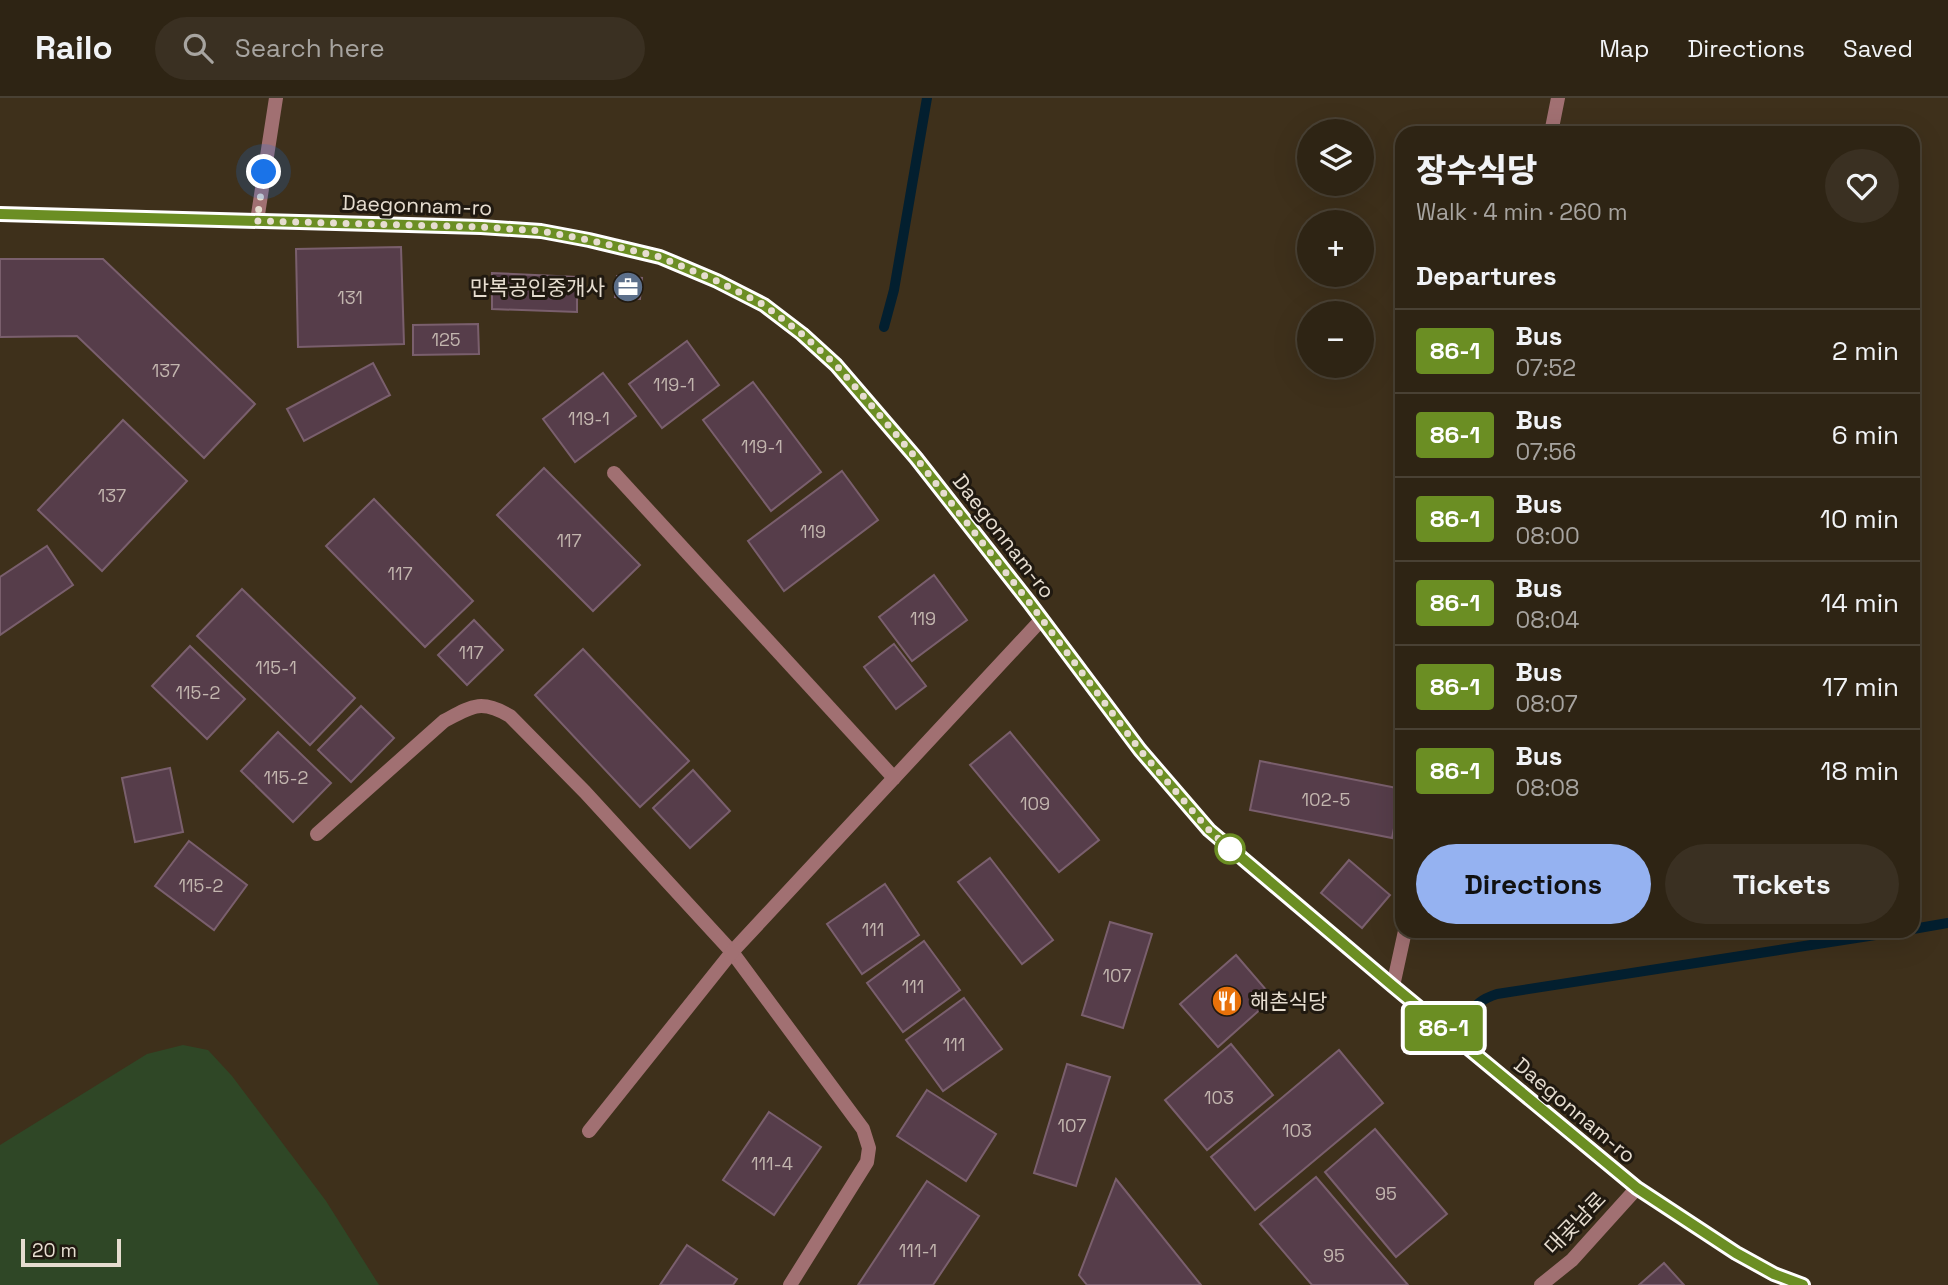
<!DOCTYPE html>
<meta charset="utf-8">
<style>
body{margin:0;font-family:"Space Grotesk","Noto Sans KR",sans-serif;background:#3a3022;color:#f1f3f6;height:100vh;display:flex;flex-direction:column;font-size:26px;white-space:nowrap}
*{box-sizing:border-box;margin:0}
p{font-size:23px;color:#a7a4a0}
.icon{flex:none;width:38px;height:38px;fill:none;stroke:currentColor;stroke-width:2;stroke-linecap:round;stroke-linejoin:round}
.map{position:relative;flex:1;overflow:hidden}
.sheet{position:absolute;left:1395px;top:28px;width:525px;height:812px;display:flex;flex-direction:column;background:#2e2414;border-radius:21px;box-shadow:0 7px 28px #0002,0 0 0 2px #494134}
.sheet>*{flex:none}
.badge{padding:0 14px;border-radius:5px;font-size:24px;line-height:46px}
.tools{position:absolute;left:1297px;top:21px;display:grid;gap:14px}
.tools a{display:grid;place-items:center;width:77px;height:77px;border-radius:50%;background:#2e2414;box-shadow:0 7px 28px #0002,0 0 0 2px #494134;font-size:35px}
.scale{position:absolute;left:21px;bottom:18px;width:100px;box-sizing:border-box;padding-left:7px;border:4px solid #e6ddd0;border-top:0;font-size:19px;line-height:24px;white-space:nowrap;color:#e6ddd0;-webkit-text-stroke:5px #201910;paint-order:stroke}
.you{position:absolute;width:35px;height:35px;margin:-18px;border:5px solid #fff;border-radius:50%;background:#1a73e8;box-shadow:0 0 0 10px #1a73e833}
.map>.badge{position:absolute;translate:-50% -50%;box-shadow:0 0 0 4px #fff}
h2{padding:0 21px;font-size:26px;line-height:63px}
.round{display:grid;place-items:center;flex:none;width:74px;height:74px;border-radius:37px;background:#3a3022}
.overview{display:flex;align-items:center;justify-content:space-between;height:119px;padding:0 21px}
h1{font-size:33px;font-weight:800;line-height:52px}
.action{display:flex;gap:14px;margin-top:auto;padding:14px 21px}
.action a{flex:1;height:80px;border-radius:42px;background:#95b2f1;color:#111;font-size:28px;font-weight:800;line-height:80px;text-align:center}
.action a+a{background:#3a3022;color:#f1f3f6}
ul{padding:0;list-style:none}
li{display:flex;align-items:center;gap:21px;height:84px;padding:0 21px;border-top:2px solid #494134}
li div{flex:1}
li b{display:block;font-size:26px}
li em{font-style:normal}
li .badge{min-width:77px;font-weight:700;text-align:center}
header{display:flex;align-items:center;gap:42px;box-sizing:border-box;height:98px;padding:0 35px;background:#2e2414;border-bottom:2px solid #494134}
header strong{font-size:33px}
nav{display:flex;gap:38px;margin-inline-start:auto;font-size:24px}
.search{width:490px;height:63px;background:#3a3022;display:flex;align-items:center;gap:18px;box-sizing:border-box;padding:0 24px;border-radius:38px;color:#a7a4a0;font-size:26px}
.map>svg:first-child{display:block}
</style>
<header>
<strong>Railo</strong>
<div class="search"><svg class="icon" aria-label="search" viewBox="0 0 24 24"><circle cx="10" cy="10" r="6"/><path d="M15 15l6 6"/></svg>Search here</div>
<nav><a>Map</a><a>Directions</a><a>Saved</a></nav>
</header>
<div class="map">
<svg width="1948" height="1187" viewBox="0 0 1948 1187">
<rect width="100%" height="100%" fill="#3e301b"/>
<path fill="#2f4726" d="M183,947L208,952L232,978L326,1103L379,1187H0V1047L147,956Z"/>
<g fill="none" stroke-linecap="round" stroke-linejoin="round">
<g stroke="#031f2f" stroke-width="10">
<path d="M884,229L894,192L927,0"/>
<path d="M1913,831L1948,825"/>
<path d="M1467,920C1475,906 1482,901 1497,896L1901,833"/>
</g>
</g>
<g fill="#563d4a" stroke="#7a5f6d" stroke-width="2">
<path d="M401,149L404,246L298,249L296,151Z"/>
<path d="M0,161H103L255,306L204,360L77,238L0,239Z"/>
<path d="M492,175L577,179V214L492,211Z"/>
<path d="M617,178L642,180L640,201L615,199Z"/>
<path d="M478,226L479,256L413,257V227Z"/>
<path d="M687,243L719,287L662,330L629,286Z"/>
<path d="M373,265L390,297L304,343L287,311Z"/>
<path d="M603,275L636,318L575,364L543,321Z"/>
<path d="M753,284L821,374L771,413L703,322Z"/>
<path d="M123,322L187,383L102,473L38,412Z"/>
<path d="M544,370L640,467L593,513L497,417Z"/>
<path d="M842,373L878,422L784,493L748,443Z"/>
<path d="M374,401L473,503L425,549L326,448Z"/>
<path d="M47,448L73,487L0,537V479Z"/>
<path d="M934,477L967,522L912,563L879,519Z"/>
<path d="M242,491L355,600L310,647L197,538Z"/>
<path d="M474,522L503,552L467,587L438,557Z"/>
<path d="M894,546L926,588L896,611L864,569Z"/>
<path d="M190,548L245,601L207,641L152,588Z"/>
<path d="M583,551L689,663L640,709L535,597Z"/>
<path d="M361,608L394,640L351,684L318,652Z"/>
<path d="M278,634L331,685L293,724L241,673Z"/>
<path d="M1010,634L1099,742L1059,774L970,667Z"/>
<path d="M1260,663L1402,691L1392,740L1250,712Z"/>
<path d="M170,670L183,734L135,744L122,680Z"/>
<path d="M693,672L730,713L690,750L653,710Z"/>
<path d="M189,743L247,787L214,832L155,788Z"/>
<path d="M990,760L1053,842L1022,866L958,784Z"/>
<path d="M1349,762L1390,797L1362,830L1321,795Z"/>
<path d="M885,786L919,837L862,876L827,826Z"/>
<path d="M1110,824L1152,836L1123,930L1082,917Z"/>
<path d="M924,843L960,892L903,934L867,885Z"/>
<path d="M1236,857L1273,900L1218,949L1180,906Z"/>
<path d="M964,900L1002,951L943,993L906,942Z"/>
<path d="M1231,946L1273,997L1207,1052L1165,1002Z"/>
<path d="M1339,952L1383,1005L1255,1112L1211,1059Z"/>
<path d="M1067,966L1110,979L1076,1088L1034,1075Z"/>
<path d="M927,992L996,1036L966,1083L897,1038Z"/>
<path d="M769,1014L821,1049L774,1117L723,1082Z"/>
<path d="M1375,1031L1447,1116L1396,1159L1325,1074Z"/>
<path d="M1316,1079L1408,1187H1312L1260,1126Z"/>
<path d="M1116,1081L1201,1187H1087L1079,1177Z"/>
<path d="M927,1083L979,1118L933,1187H858Z"/>
<path d="M687,1147L737,1181L733,1187H660Z"/>
<path d="M1664,1165L1684,1187H1639Z"/>
</g>
<g fill="none" stroke-linecap="round" stroke-linejoin="round">
<g stroke="#a17072" stroke-width="14">
<path d="M1551,35L1558,0"/>
<path d="M257,123L276,0"/>
<path d="M614,375L894,680"/>
<path d="M317,736L444,623C472,608 481,601 510,618L585,694L732,854L863,1031L869,1050L867,1064L790,1187"/>
<path d="M1393,888L1405,833"/>
<path d="M1541,1187L1572,1162L1637,1090"/>
</g>
<path stroke="#a17072" stroke-width="14" d="M589,1033L732,854L1042,521"/>
<path stroke="#a17072" stroke-width="14" d="M0,116L481,129L541,133L589,142L660,159L717,183L764,207L802,237L836,267L916,360L1029,504L1140,652L1209,732L1393,888L1637,1090L1736,1155L1774,1176L1803,1187"/>
</g>
<g fill="none" stroke-linecap="round" stroke-linejoin="round">
<g stroke="#fff" stroke-width="16">
<path id="line" d="M0,116L481,129L541,133L589,142L660,159L717,183L764,207L802,236L836,267L916,360L1029,504L1140,652L1209,732L1393,888L1637,1090L1736,1155L1774,1176L1803,1187"/>
</g>
<use href="#line" stroke="#6b8e23" stroke-width="10"/>
<path stroke="#e6ddd0" stroke-width="7" stroke-dasharray="0 12.6" d="M264,74L257,123L481,129L541,133L589,142L660,159L717,183L764,207L802,236L836,267L877,314L916,360L1029,504L1140,652L1209,732L1230,751"/>
</g>
<defs>
<g id="office-disc" transform="scale(1.575)"><circle r="9.5" fill="#5c6f8a" stroke="#201910"/><path d="M-6-3h4V-5.5h4V-3h4V5H-6ZM-1-4.5V-3h2v-1.5ZM-6 0V1H6V0Z" fill="#fff"/></g>
<g id="restaurant-disc" transform="scale(1.575)"><circle r="9.5" fill="#e8710a" stroke="#201910"/><path d="M-5-6h1v4h1v-4h1v4h1v-4h1v5L-1.5 .5V6h-2V.5L-5-1ZM5-6V6H3V1.5H1.5Q1.5-4 5-6Z" fill="#fff"/></g>
</defs>
<g fill-rule="evenodd">
<use href="#office-disc" x="628" y="189"/>
<use href="#restaurant-disc" x="1227" y="903"/>
</g>
<circle fill="#fff" stroke="#6b8e23" stroke-width="3.5" cx="1230" cy="751" r="14"/>
<g text-anchor="middle" dominant-baseline="central" stroke-width="6" stroke-linejoin="round" paint-order="stroke">
<g font-size="18" fill="#c2b5ae">
<text x="350" y="199">131</text>
<text x="446" y="241">125</text>
<text x="166" y="272">137</text>
<text x="674" y="286">119-1</text>
<text x="589" y="320">119-1</text>
<text x="762" y="348">119-1</text>
<text x="112" y="397">137</text>
<text x="813" y="433">119</text>
<text x="569" y="442">117</text>
<text x="400" y="475">117</text>
<text x="923" y="520">119</text>
<text x="471" y="554">117</text>
<text x="276" y="569">115-1</text>
<text x="198" y="594">115-2</text>
<text x="286" y="679">115-2</text>
<text x="1326" y="701">102-5</text>
<text x="1035" y="705">109</text>
<text x="201" y="787">115-2</text>
<text x="873" y="831">111</text>
<text x="1117" y="877">107</text>
<text x="913" y="888">111</text>
<text x="954" y="946">111</text>
<text x="1219" y="999">103</text>
<text x="1072" y="1027">107</text>
<text x="1297" y="1032">103</text>
<text x="772" y="1065">111-4</text>
<text x="1386" y="1095">95</text>
<text x="918" y="1152">111-1</text>
<text x="1334" y="1157">95</text>
</g>
<g font-size="21" fill="#e6ddd0" stroke="#201910">
<text transform="translate(417 107) rotate(2)">Daegonnam-ro</text>
<text transform="translate(1004 438) rotate(52)">Daegonnam-ro</text>
<text transform="translate(1575 1012) rotate(40)">Daegonnam-ro</text>
<text transform="translate(1575 1125) rotate(-46)">대곶남로</text>
</g>
<g font-size="21" fill="#e6ddd0" stroke="#201910" text-anchor="end">
<text x="605" y="189">만복공인중개사</text>
<text x="1250" y="903" text-anchor="start">해촌식당</text>
</g>
</g>
</svg>
<div class="tools">
<a><svg class="icon" aria-label="layers" viewBox="0 0 24 24"><path d="M12 4l9 5-9 5-9-5zM3 14l9 5 9-5"/></svg></a>
<a>+</a>
<a>−</a>
</div>
<div class="scale">20 m</div>
<div class="you" style="left:264px;top:74px"></div>
<b class="badge" style="left:1444px;top:930px;background:#6b8e23;color:#fff">86-1</b>
<section class="sheet">
<div class="overview"><div><h1>장수식당</h1><p>Walk · 4 min · 260 m</p></div><a class="round"><svg class="icon" aria-label="heart" viewBox="0 0 24 24"><path d="M12 20l-8-8c-3-5 5-10 8-4 3-6 11-1 8 4z"/></svg></a></div>
<h2>Departures</h2>
<ul>
<li><span class="badge" style="background:#6b8e23;color:#fff">86-1</span><div><b>Bus</b><p>07:52</p></div><em>2 min</em></li>
<li><span class="badge" style="background:#6b8e23;color:#fff">86-1</span><div><b>Bus</b><p>07:56</p></div><em>6 min</em></li>
<li><span class="badge" style="background:#6b8e23;color:#fff">86-1</span><div><b>Bus</b><p>08:00</p></div><em>10 min</em></li>
<li><span class="badge" style="background:#6b8e23;color:#fff">86-1</span><div><b>Bus</b><p>08:04</p></div><em>14 min</em></li>
<li><span class="badge" style="background:#6b8e23;color:#fff">86-1</span><div><b>Bus</b><p>08:07</p></div><em>17 min</em></li>
<li><span class="badge" style="background:#6b8e23;color:#fff">86-1</span><div><b>Bus</b><p>08:08</p></div><em>18 min</em></li>
</ul>
<div class="action"><a>Directions</a><a>Tickets</a></div>
</section>
</div>
